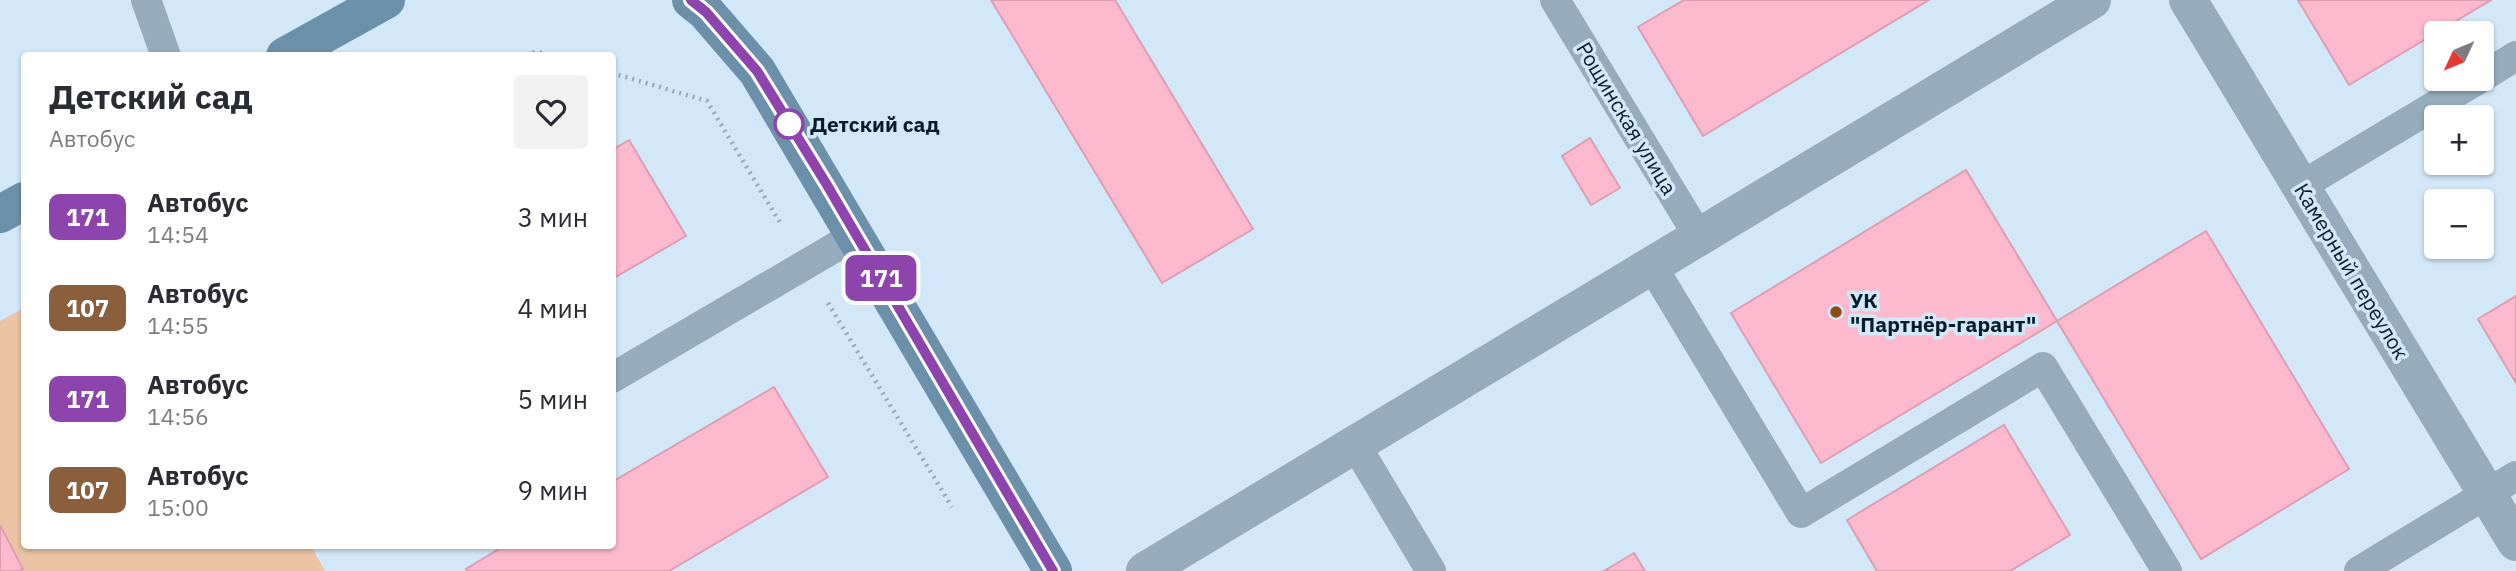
<!DOCTYPE html>
<html lang="ru">
<meta charset="utf-8">
<style>
body{margin:0;font-family:"IBM Plex Sans",sans-serif;background:#f2f2f3;color:#2b2b33;height:100vh;display:flex;flex-direction:column;font-size:26px;white-space:nowrap}
*{box-sizing:border-box;margin:0}
p{font-size:23px;color:#7c7c81}
.icon{flex:none;width:38px;height:38px;fill:none;stroke:currentColor;stroke-width:2;stroke-linecap:round;stroke-linejoin:round}
.map{position:relative;flex:1;overflow:hidden}
.sheet{position:absolute;left:21px;top:52px;width:595px;height:497px;display:flex;flex-direction:column;background:#fff;border-radius:7px;box-shadow:0 2px 5px #0004}
.sheet>*{flex:none}
.badge{padding:0 14px;border-radius:10px;font-size:24px;line-height:46px}
.needle{width:46px;rotate:226deg}
.tools{position:absolute;left:2424px;top:21px;display:grid;gap:14px}
.tools a{display:grid;place-items:center;width:70px;height:70px;border-radius:7px;background:#fff;box-shadow:0 2px 5px #0004;font-size:35px}
.map>.badge{position:absolute;translate:-50% -50%;box-shadow:0 0 0 4px #fff}
.round{display:grid;place-items:center;flex:none;width:74px;height:74px;border-radius:7px;background:#f2f2f3}
.headline{display:flex;align-items:center;justify-content:space-between;height:119px;padding:0 28px}
h1{font-size:33px;font-weight:700;line-height:52px}
ul{padding:0;list-style:none}
li{display:flex;align-items:center;gap:21px;height:91px;padding:0 28px}
li div{flex:1}
li b{display:block;font-size:26px}
li em{font-style:normal}
li .badge{min-width:77px;font-weight:700;text-align:center}
.map>svg:first-child{display:block}
</style>
<div class="map">
<svg width="2516" height="571" viewBox="0 0 2516 571">
<rect width="100%" height="100%" fill="#d2e8f8"/>
<path fill="#ebc3a5" d="M24,308V546H311L325,571H0V321Z"/>
<g fill="#fdbace" stroke="#de9eb2" stroke-width="2">
<path d="M991,0H1115L1253,229L1162,283Z"/>
<path d="M1684,0H1929L1703,136L1638,27Z"/>
<path d="M2298,0H2491L2349,85Z"/>
<path d="M1590,138L1620,188L1591,205L1562,156Z"/>
<path d="M629,140L686,236L612,279V150Z"/>
<path d="M1966,170L2057,321L1821,463L1731,313Z"/>
<path d="M2206,231L2349,469L2201,559L2057,321Z"/>
<path d="M2516,296V383L2478,319Z"/>
<path d="M774,387L828,477L669,571H467L466,569L504,546H612V482Z"/>
<path d="M2004,425L2070,535L2010,571H1877L1847,520Z"/>
<path d="M0,525L23,569L19,571H0Z"/>
<path d="M1634,553L1645,571H1604Z"/>
</g>
<g fill="none" stroke-linecap="round" stroke-linejoin="round">
<g stroke="#93a9b8" stroke-width="4.5" stroke-dasharray="2 5" stroke-linecap="butt">
<path d="M527,56L536,51L552,56"/>
<path d="M612,73L707,101L782,226"/>
<path d="M828,303L952,507"/>
</g>
<g stroke="#94acbd" stroke-width="30">
<path d="M146,0L166,56"/>
<path d="M1555,0L1699,237"/>
<path d="M2482,77L2516,56"/>
<path d="M2301,186L2479,79"/>
<path d="M1652,266L1801,513L2043,367L2167,571"/>
<path d="M612,378L856,235"/>
<path d="M1355,444L1431,571"/>
<path d="M2359,571L2516,476"/>
</g>
<g stroke="#94acbd" stroke-width="38">
<path d="M2188,0L2516,542"/>
<path d="M1145,571L2092,0"/>
</g>
<g stroke="#6c90a9" stroke-width="38">
<path d="M691,0L706,12L757,71L1053,571"/>
<path d="M285,56L386,0"/>
<path d="M0,214L24,201"/>
</g>
</g>
<g fill="none" stroke-linecap="round" stroke-linejoin="round">
<g stroke="#fff" stroke-width="16">
<path id="line" d="M691,0L706,12L757,71L827,185L1053,571"/>
</g>
<use href="#line" stroke="#8e44ad" stroke-width="10"/>
</g>
<circle fill="#fff" stroke="#8e44ad" stroke-width="3.5" cx="789" cy="124" r="14"/>
<circle fill="#8b4e10" stroke="#d2e8f8" stroke-width="2.5" cx="1836" cy="312" r="7"/>
<g text-anchor="middle" dominant-baseline="central" stroke-width="7" stroke-linejoin="round" paint-order="stroke">
<g font-size="21" fill="#061c2a" stroke="#d2e8f8">
<text transform="translate(1627 118) rotate(59)">Рощинская улица</text>
<text transform="translate(2352 271) rotate(59)">Камерный переулок</text>
</g>
<g font-size="21" font-weight="bold" fill="#061c2a" stroke="#d2e8f8" text-anchor="start">
<text x="810" y="124">Детский сад</text>
</g>
<g font-size="21" font-weight="bold" fill="#061c2a" stroke="#d2e8f8" text-anchor="start">
<text x="1850" y="300">УК<tspan x="1850" dy="24">"Партнёр-гарант"</tspan></text>
</g>
</g>
</svg>
<div class="tools">
<a><svg class="needle" viewBox="-14 -14 28 28"><path d="M0-13l5 13h-10z" fill="#e53935"/><path d="M0 13l5-13h-10z" fill="#7c7c81"/></svg></a>
<a>+</a>
<a>−</a>
</div>
<b class="badge" style="left:881px;top:278px;background:#8e44ad;color:#fff">171</b>
<section class="sheet">
<div class="headline"><div><h1>Детский сад</h1><p>Автобус</p></div><a class="round"><svg class="icon" aria-label="heart" viewBox="0 0 24 24"><path d="M12 20l-8-8c-3-5 5-10 8-4 3-6 11-1 8 4z"/></svg></a></div>
<ul>
<li><span class="badge" style="background:#8e44ad;color:#fff">171</span><div><b>Автобус</b><p>14:54</p></div><em>3 мин</em></li>
<li><span class="badge" style="background:#8b5e3c;color:#fff">107</span><div><b>Автобус</b><p>14:55</p></div><em>4 мин</em></li>
<li><span class="badge" style="background:#8e44ad;color:#fff">171</span><div><b>Автобус</b><p>14:56</p></div><em>5 мин</em></li>
<li><span class="badge" style="background:#8b5e3c;color:#fff">107</span><div><b>Автобус</b><p>15:00</p></div><em>9 мин</em></li>
</ul>
</section>
</div>
